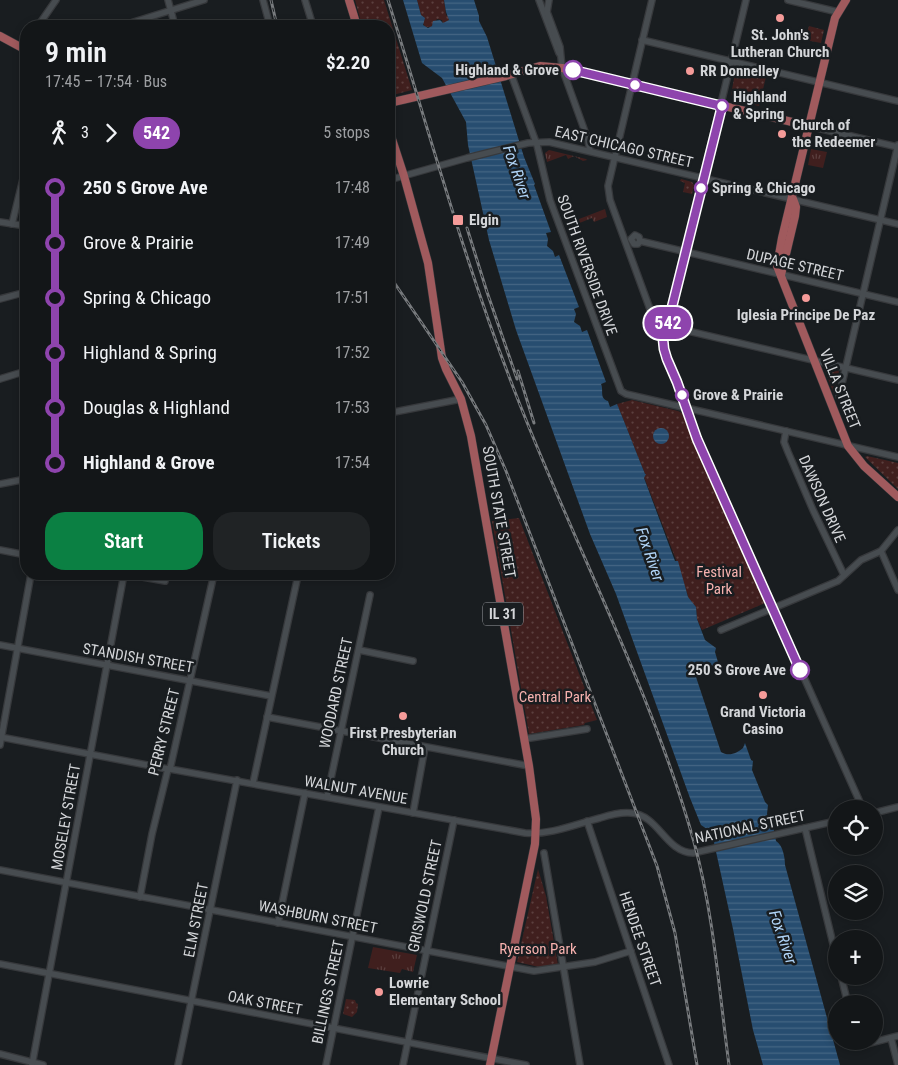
<!DOCTYPE html>
<meta charset="utf-8">
<style>
body{margin:0;font-family:"Roboto Condensed",sans-serif;background:#202325;color:#f1f3f6;height:100vh;display:flex;flex-direction:column;font-size:19px;white-space:nowrap}
*{box-sizing:border-box;margin:0}
p{font-size:16px;color:#9d9fa2}
.icon{flex:none;width:28px;height:28px;fill:none;stroke:currentColor;stroke-width:2;stroke-linecap:round;stroke-linejoin:round}
.map{position:relative;flex:1;overflow:hidden}
.side{position:absolute;left:20px;top:20px;width:375px;height:560px;display:flex;flex-direction:column;background:#131618;border-radius:20px;box-shadow:0 2px 8px #0003,0 0 0 1px #323537}
.side>*{flex:none}
.badge{padding:0 10px;border-radius:16px;font-size:18px;line-height:32px}
.fabs{position:absolute;left:828px;top:800px;display:grid;gap:10px}
.fabs a{display:grid;place-items:center;width:55px;height:55px;border-radius:50%;background:#131618;box-shadow:0 2px 8px #0003,0 0 0 1px #323537;font-size:25px}
.map>.badge{position:absolute;translate:-50% -50%;box-shadow:0 0 0 2px #fff}
.legs{display:flex;align-items:center;gap:8px;height:55px;padding:0 25px;font-size:16px}
.legs p{margin-inline-start:auto}
.head{display:flex;align-items:center;justify-content:space-between;height:85px;padding:0 25px}
h1{font-size:28px;font-weight:600;line-height:38px}
.primary-button{display:flex;gap:10px;margin-top:auto;padding:10px 25px}
.primary-button a{flex:1;height:58px;border-radius:20px;background:#0b8043;color:#fff;font-size:20px;font-weight:600;line-height:58px;text-align:center}
.primary-button a+a{background:#202325;color:#f1f3f6}
ul{padding:0 25px;list-style:none}
li{display:flex;align-items:center;gap:18px;height:55px;font-size:19px}
li i{display:grid;place-items:center;width:8px;height:100%;margin:0 6px;background:currentColor}
li i::after{content:'';width:12px;height:12px;margin:-6px;border:4px solid;border-radius:50%;background:#131618}
li p{margin-inline-start:auto}
li:first-child i{background:linear-gradient(#0000 50%,currentColor 0)}
li:last-child i{background:linear-gradient(currentColor 50%,#0000 0)}
.map>svg:first-child{display:block}
</style>
<div class="map">
<svg width="898" height="1065" viewBox="0 0 898 1065">
<defs>
<pattern id="grass-tufts" width="24" height="20" patternUnits="userSpaceOnUse" patternTransform="scale(1.25)"><rect width="24" height="20" fill="#401f1e"/><path d="M3 7l-1-3M5 7V3M7 7l1-3M15 17l-1-3M17 17v-4M19 17l1-3" fill="none" stroke="#5b3f3e"/></pattern>
<pattern id="park-dots" width="8" height="8" patternUnits="userSpaceOnUse" patternTransform="scale(1.25)"><rect width="8" height="8" fill="#401f1e"/><path d="M2 2h.1M6 6h.1" fill="none" stroke="#5b3f3e" stroke-width="1.8" stroke-linecap="round"/></pattern>
<pattern id="water-rules" width="6" height="5" patternUnits="userSpaceOnUse" patternTransform="scale(1.25)"><rect width="6" height="5" fill="#274d70"/><path d="M0 2.5h6" fill="none" stroke="#456684"/></pattern>
</defs>
<rect width="100%" height="100%" fill="#191d20"/>
<g fill="url(#grass-tufts)">
<path d="M811,149L827,152L823,168L808,165Z"/>
<path d="M549,150L586,159L587,160L583,161L574,156L568,159L566,155L547,162L545,153Z"/>
<path d="M605,209L607,217L594,222L592,218L567,228L566,224Z"/>
<path d="M373,947L417,955L413,972L402,969L400,973L368,968Z"/>
</g>
<g fill="url(#park-dots)">
<path d="M355,0H384L412,90L389,96V26H362Z"/>
<path d="M417,0H444L446,15L450,18L448,21L443,23L442,20L437,19L431,27H425L423,23L424,17L421,15Z"/>
<path d="M809,26L824,30L821,43L805,40Z"/>
<path d="M740,70L766,77L759,106L733,100L734,97L731,95L735,73H739Z"/>
<path d="M681,179L692,182L694,185L692,194L683,192L685,183L680,181Z"/>
<path d="M824,368L839,371L834,394Z"/>
<path d="M632,400L678,411L682,413L699,456L765,603L702,630L697,619L696,607L689,599L678,565L644,477L645,474C635,450 627,428 617,404Z"/>
<path d="M867,456L898,463V489L867,459L865,457Z"/>
<path d="M519,518L597,720L585,723L584,725L529,734L492,521Z"/>
<path d="M538,869L546,896L558,965L539,967L517,962Z"/>
<path d="M346,999L355,1000L356,1003L358,1004L357,1012L352,1017L343,1014Z"/>
</g>
<path fill="#401f1e" d="M341,574H378L342,580Z"/>
<g fill="url(#water-rules)">
<path d="M403,0H417L421,15L425,18L423,25L428,28L432,26L433,21L440,20L443,23L449,20L446,12L444,0H474L479,16V21L487,37L524,157L535,184L534,185L551,232L546,233L548,239L547,246L553,251L555,257L559,255L579,307L574,309L576,314L574,322L580,326L582,332L587,330L606,382L601,384C604,391 599,398 608,401L610,407L617,404C627,428 635,450 645,474H646L644,478L675,561H678L688,597L696,607L697,619L705,640L716,648L715,652L720,669C713,662 703,667 696,672V677L721,752C729,757 737,753 743,748L745,743L751,760L753,761L752,770L765,802L768,805L767,814L770,823L773,826L776,841C783,845 785,858 785,865L840,1065H763L753,1030L733,929L713,838L710,831L701,825L690,798L616,594L590,534L516,330L489,240L468,145L466,122L442,78L422,63Z"/>
<circle cx="661" cy="436" r="8"/>
</g>
<g fill="none" stroke-linecap="round" stroke-linejoin="round">
<g stroke="#37393c" stroke-width="8">
<g id="minor">
<path d="M168,0L175,26"/>
<path d="M263,0L270,26"/>
<path d="M305,0L313,26"/>
<path d="M539,0L559,53"/>
<path d="M549,0L547,12L560,47L562,68L588,140L590,151"/>
<path d="M652,0L608,186L610,200L654,320L658,324L898,380"/>
<path d="M746,0L669,319L663,339L664,349L697,439L863,809"/>
<path d="M788,0L838,12"/>
<path d="M38,26L56,0"/>
<path d="M121,26L204,0"/>
<path d="M642,40L898,101"/>
<path d="M511,74L537,145L550,200L621,391L626,394L898,457"/>
<path d="M809,126L898,147"/>
<path d="M389,180L467,158L528,143L549,142L898,224"/>
<path d="M0,222L26,226"/>
<path d="M12,224L26,167"/>
<path d="M640,241L638,244H634L631,239L635,235L639,237L640,241L898,302"/>
<path d="M0,299L26,292"/>
<path d="M0,379L26,371"/>
<path d="M839,396L898,145"/>
<path d="M389,413L461,399"/>
<path d="M786,431L784,442L788,452L813,510L844,575"/>
<path d="M0,484L26,479"/>
<path d="M0,550L26,555"/>
<path d="M881,551L898,590"/>
<path d="M126,574L165,581"/>
<path d="M721,630L838,581L861,560L881,551L898,530"/>
<path d="M0,645L271,696"/>
<path d="M359,650L413,661"/>
<path d="M267,717L529,766"/>
<path d="M0,737L168,769"/>
<path d="M524,739L587,729"/>
<path d="M0,745L31,574"/>
<path d="M170,769L525,833C551,835 576,824 600,818C610,815 620,812 631,813C659,815 665,852 693,853L836,821"/>
<path d="M253,783L297,580L295,574"/>
<path d="M327,797L370,595"/>
<path d="M413,813L425,747"/>
<path d="M874,813L898,807"/>
<path d="M587,821L669,1065"/>
<path d="M805,828L836,956"/>
<path d="M544,853L580,1065"/>
<path d="M0,870L534,971L595,962L631,951"/>
<path d="M140,897L152,834L168,769H170L214,574"/>
<path d="M278,923L305,793"/>
<path d="M0,964L526,1065"/>
<path d="M841,976L848,1004"/>
<path d="M891,1038L898,1065"/>
<path d="M859,1041L866,1044L898,1036"/>
<path d="M0,1054L43,1065"/>
<path d="M32,1065L124,574"/>
<path d="M178,1065L237,780"/>
<path d="M326,1065L379,807"/>
<path d="M403,1065L454,820"/>
</g>
</g>
<g stroke="#37393c" stroke-width="9">
<g id="major">
<path d="M349,0L357,26"/>
<path d="M846,0L835,18L782,238L777,266L848,446L864,466L898,497"/>
<path d="M0,36L26,50"/>
<path d="M389,103L506,76L540,66L562,68L809,126"/>
<path d="M389,130L404,176L428,263L442,358L446,369L461,399L471,436L529,766L536,819L535,844L490,1065"/>
<path d="M781,275L795,216L796,207L793,199"/>
</g>
</g>
<use href="#minor" stroke="#474c50" stroke-width="5.5"/>
<use href="#major" stroke="#a05a5d" stroke-width="8"/>
<g stroke="#787b7e" stroke-width="3">
<g id="rail">
<path d="M271,0L277,26"/>
<path d="M388,0C429,131 465,264 515,392C573,543 650,686 694,842C714,915 719,991 729,1065"/>
<path d="M467,228L487,292L517,379"/>
<path d="M389,275L462,382L486,425L506,471L657,866L675,933L697,1065"/>
<path d="M518,371L534,423"/>
</g>
</g>
<use href="#rail" stroke="#191d20" stroke-width="1" stroke-dasharray="4" stroke-linecap="butt"/>
</g>
<g fill="none" stroke-linecap="round" stroke-linejoin="round">
<g stroke="#fff" stroke-width="11">
<path id="line-1" d="M573,70L722,106L669,319L663,339L664,349L667,359L677,382L697,439L800,670"/>
</g>
<use href="#line-1" stroke="#8e44ad" stroke-width="8"/>
</g>
<g fill="#f59b99" stroke="#191d20" stroke-width="2">
<circle cx="780" cy="18" r="5"/>
<circle cx="690" cy="71" r="5"/>
<circle cx="782" cy="134" r="5"/>
<rect x="452" y="214" width="12" height="12" rx="2.5"/>
<circle cx="806" cy="298" r="5"/>
<circle cx="763" cy="695" r="5"/>
<circle cx="403" cy="716" r="5"/>
<circle cx="379" cy="992" r="5"/>
</g>
<g fill="#fff" stroke="#8e44ad" stroke-width="2.5">
<circle cx="573" cy="70" r="9"/>
<circle cx="635" cy="85" r="6"/>
<circle cx="722" cy="106" r="6"/>
<circle cx="701" cy="188" r="6"/>
<circle cx="682" cy="395" r="6"/>
<circle cx="800" cy="670" r="9"/>
</g>
<g text-anchor="middle" dominant-baseline="central" stroke-width="5" stroke-linejoin="round" paint-order="stroke">
<rect fill="#191d20" stroke="#9c9ea2" stroke-width="1" x="483" y="602.5" width="40" height="23" rx="4"/>
<g font-size="14" font-weight="bold" fill="#d4d6d9">
<text x="503" y="614">IL 31</text>
</g>
<g font-size="15" font-weight="bold" fill="#d4d6d9" stroke="#191d20">
<text x="780" y="35">St. John's<tspan x="780" dy="17">Lutheran Church</tspan></text>
<text x="700" y="71" text-anchor="start">RR Donnelley</text>
<text x="792" y="125" text-anchor="start">Church of<tspan x="792" dy="17">the Redeemer</tspan></text>
<text x="469" y="220" text-anchor="start">Elgin</text>
<text x="806" y="315">Iglesia Principe De Paz</text>
<text x="763" y="712">Grand Victoria<tspan x="763" dy="17">Casino</tspan></text>
<text x="403" y="733">First Presbyterian<tspan x="403" dy="17">Church</tspan></text>
<text x="389" y="983" text-anchor="start">Lowrie<tspan x="389" dy="17">Elementary School</tspan></text>
</g>
<g font-size="15" font-weight="bold" fill="#d4d6d9" stroke="#191d20" text-anchor="start">
<text x="559" y="70" text-anchor="end">Highland &amp; Grove</text>
<text x="733" y="97">Highland<tspan x="733" dy="17">&amp; Spring</tspan></text>
<text x="712" y="188">Spring &amp; Chicago</text>
<text x="693" y="395">Grove &amp; Prairie</text>
<text x="786" y="670" text-anchor="end">250 S Grove Ave</text>
</g>
<g font-size="15" fill="#d4d6d9" stroke="#191d20">
<text transform="translate(624 147) rotate(13)">EAST CHICAGO STREET</text>
<text transform="translate(587 265) rotate(70)">SOUTH RIVERSIDE DRIVE</text>
<text transform="translate(795 265) rotate(13)">DUPAGE STREET</text>
<text transform="translate(840 389) rotate(68)">VILLA STREET</text>
<text transform="translate(822 499) rotate(66)">DAWSON DRIVE</text>
<text transform="translate(499 512) rotate(80)">SOUTH STATE STREET</text>
<text transform="translate(138 658) rotate(10)">STANDISH STREET</text>
<text transform="translate(336 693) rotate(-78)">WOODARD STREET</text>
<text transform="translate(164 732) rotate(-76)">PERRY STREET</text>
<text transform="translate(356 790) rotate(10)">WALNUT AVENUE</text>
<text transform="translate(66 817) rotate(-80)">MOSELEY STREET</text>
<text transform="translate(750 827) rotate(-12)">NATIONAL STREET</text>
<text transform="translate(425 896) rotate(-78)">GRISWOLD STREET</text>
<text transform="translate(318 917) rotate(11)">WASHBURN STREET</text>
<text transform="translate(196 920) rotate(-79)">ELM STREET</text>
<text transform="translate(640 939) rotate(71)">HENDEE STREET</text>
<text transform="translate(328 992) rotate(-78)">BILLINGS STREET</text>
<text transform="translate(265 1003) rotate(11)">OAK STREET</text>
</g>
<g font-size="15" fill="#f7b1ae" stroke="#191d20">
<text x="719" y="572">Festival<tspan x="719" dy="17">Park</tspan></text>
<text x="555" y="697">Central Park</text>
<text x="538" y="949">Ryerson Park</text>
</g>
<g font-size="16" font-style="italic" fill="#b0d4f7" stroke="#191d20">
<text transform="translate(517 172) rotate(71)">Fox River</text>
<text transform="translate(650 554) rotate(71)">Fox River</text>
<text transform="translate(783 937) rotate(71)">Fox River</text>
</g>
</g>
</svg>
<div class="fabs">
<a><svg class="icon" aria-label="locate" viewBox="0 0 24 24"><circle cx="12" cy="12" r="6"/><path d="M12 2v4M12 18v4M2 12h4M18 12h4"/></svg></a>
<a><svg class="icon" aria-label="layers" viewBox="0 0 24 24"><path d="M12 4l9 5-9 5-9-5zM3 14l9 5 9-5"/></svg></a>
<a>+</a>
<a>−</a>
</div>
<b class="badge" style="left:668px;top:323px;background:#8e44ad;color:#fff">542</b>
<section class="side">
<div class="head"><div><h1>9 min</h1><p>17:45 – 17:54 · Bus</p></div><b>$2.20</b></div>
<div class="legs"><svg class="icon" aria-label="walk" viewBox="0 0 24 24"><circle cx="13" cy="4" r="2"/><path d="M13 8l-2 6 4 7M11 14l-3 7M7 12l3-4h3l4 4"/></svg>3<svg class="icon" aria-label="forward" viewBox="0 0 24 24"><path d="M9 5l7 7-7 7"/></svg><b class="badge" style="background:#8e44ad;color:#fff">542</b><p>5 stops</p></div>
<ul>
<li><i style="color:#8e44ad"></i><b>250 S Grove Ave</b><p>17:48</p></li>
<li><i style="color:#8e44ad"></i><span>Grove &amp; Prairie</span><p>17:49</p></li>
<li><i style="color:#8e44ad"></i><span>Spring &amp; Chicago</span><p>17:51</p></li>
<li><i style="color:#8e44ad"></i><span>Highland &amp; Spring</span><p>17:52</p></li>
<li><i style="color:#8e44ad"></i><span>Douglas &amp; Highland</span><p>17:53</p></li>
<li><i style="color:#8e44ad"></i><b>Highland &amp; Grove</b><p>17:54</p></li>
</ul>
<div class="primary-button"><a>Start</a><a>Tickets</a></div>
</section>
</div>
